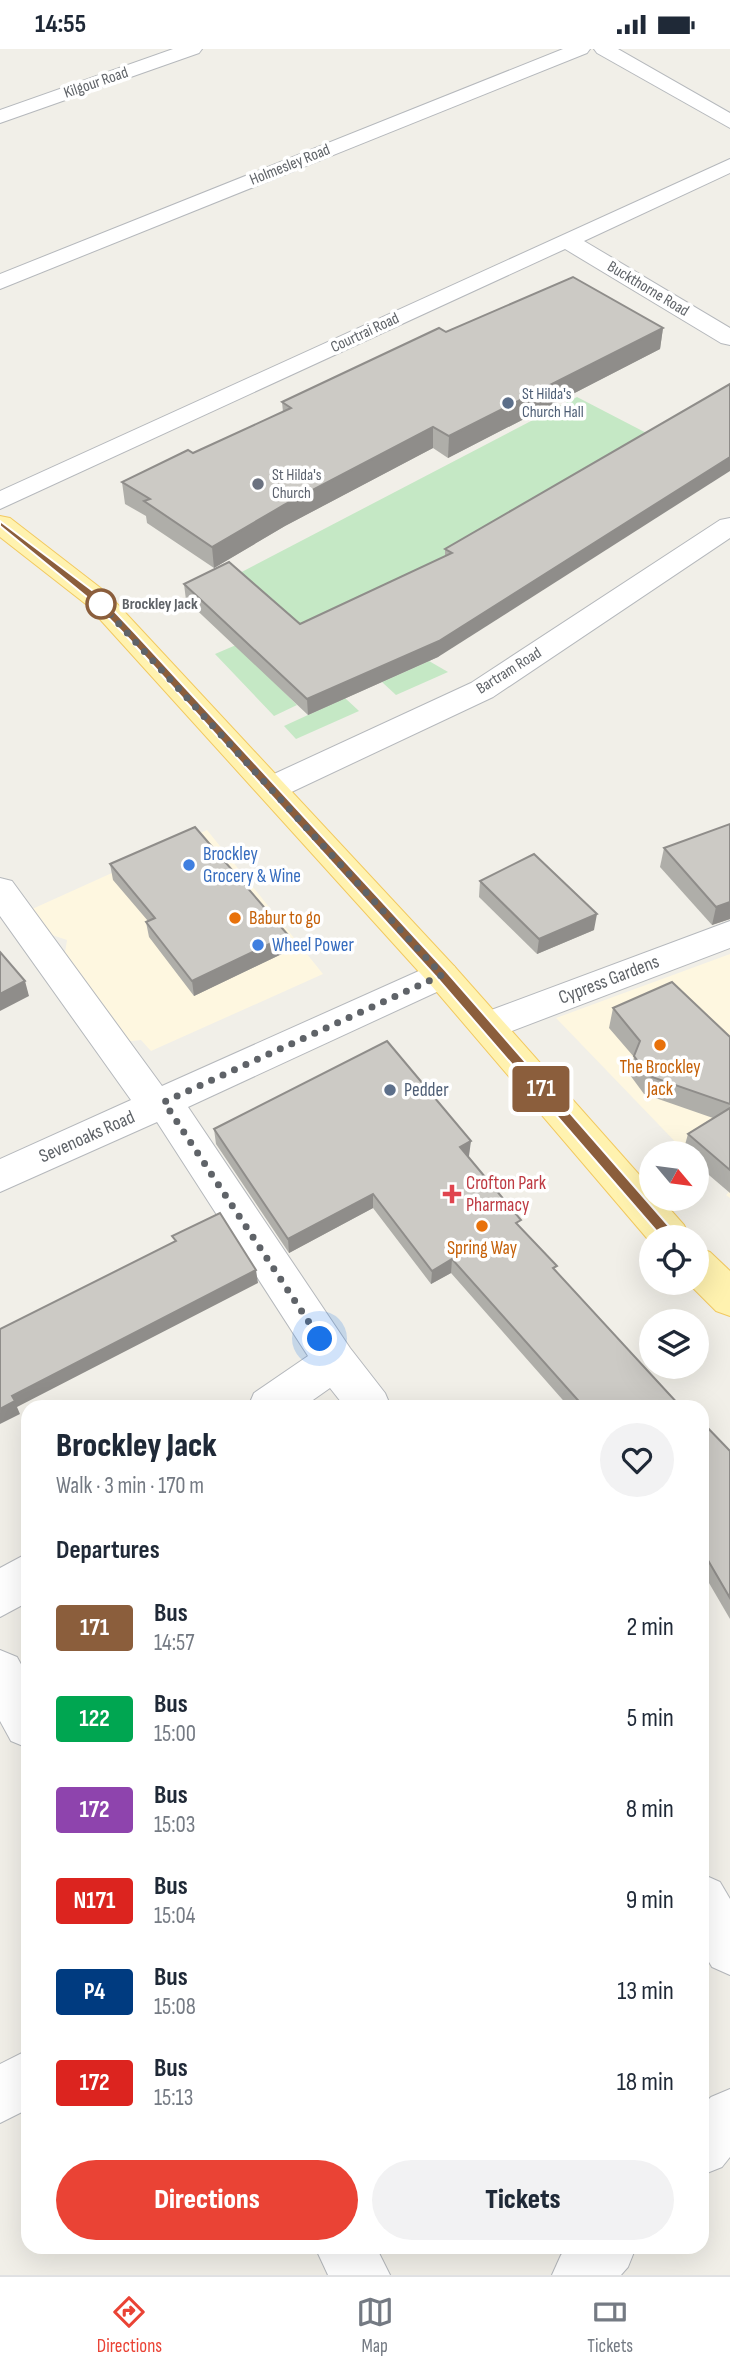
<!DOCTYPE html>
<meta charset="utf-8">
<style>
body{margin:0;font-family:"Sofia Sans Condensed",sans-serif;background:#f2f2f3;color:#1f2937;height:100vh;display:flex;flex-direction:column;font-size:26px;white-space:nowrap}
*{box-sizing:border-box;margin:0}
p{font-size:23px;color:#747a83}
.icon{flex:none;width:38px;height:38px;fill:none;stroke:currentColor;stroke-width:2;stroke-linecap:round;stroke-linejoin:round}
.map{position:relative;flex:1;overflow:hidden}
.drawer{position:absolute;left:21px;top:1351px;width:688px;height:854px;display:flex;flex-direction:column;background:#fff;border-radius:21px;box-shadow:0 7px 28px #0002}
.drawer>*{flex:none}
.badge{padding:0 14px;border-radius:5px;font-size:24px;line-height:46px}
.needle{width:46px;rotate:119deg}
.fabs{position:absolute;left:639px;top:1092px;display:grid;gap:14px}
.fabs a{display:grid;place-items:center;width:70px;height:70px;border-radius:50%;background:#fff;box-shadow:0 7px 28px #0002;font-size:35px}
.you{position:absolute;width:35px;height:35px;margin:-18px;border:5px solid #fff;border-radius:50%;background:#1a73e8;box-shadow:0 0 0 10px #1a73e833}
.map>.badge{position:absolute;translate:-50% -50%;box-shadow:0 0 0 4px #fff}
h2{padding:0 35px;font-size:26px;line-height:63px}
.round{display:grid;place-items:center;flex:none;width:74px;height:74px;border-radius:37px;background:#f2f2f3}
.overview{display:flex;align-items:center;justify-content:space-between;height:119px;padding:0 35px}
h1{font-size:33px;font-weight:800;line-height:52px}
.action{display:flex;gap:14px;margin-top:auto;padding:14px 35px}
.action a{flex:1;height:80px;border-radius:42px;background:#ea4335;color:#fff;font-size:28px;font-weight:800;line-height:80px;text-align:center}
.action a+a{background:#f2f2f3;color:#1f2937}
ul{padding:0;list-style:none}
li{display:flex;align-items:center;gap:21px;height:91px;padding:0 35px}
li div{flex:1}
li b{display:block;font-size:26px}
li em{font-style:normal}
li .badge{min-width:77px;font-weight:700;text-align:center}
.status{display:flex;justify-content:space-between;align-items:center;height:49px;padding:0 35px;background:#fff;direction:ltr}
.status svg{height:19px;fill:currentColor}
.tab-bar{display:flex;justify-content:space-around;align-items:center;height:98px;border-top:2px solid #e0e1e3;background:#fff;font-size:19px;color:#747a83}
.tab-bar a{display:grid;justify-items:center;gap:4px}
.tab-bar .selected{color:#ea4335}
.map>svg:first-child{display:block}
</style>
<div class="status"><b>14:55</b><svg viewBox="0 0 49 12"><path d="M0 12V9h3v3zM5 12V6h3v6zM10 12V3h3v9zM15 12V0h3v12zM26 1h20v11H26zM47 4h2v5h-2z"/></svg></div>
<div class="map">
<svg width="730" height="2226" viewBox="0 0 730 2226">
<rect width="100%" height="100%" fill="#f1efe8"/>
<g fill="#fef7e0">
<path d="M207,781L323,925L151,1002L141,991L123,993L64,910L67,891L46,884L30,861Z"/>
<path d="M730,905V1149L726,1146L729,1143L703,1117L699,1120L697,1117L696,1104H686L556,969Z"/>
</g>
<g fill="#c5e8c5">
<path d="M577,348L685,404L276,635L297,656L274,667L215,605L283,576L232,528Z"/>
<path d="M429,612L448,623L396,646L382,633Z"/>
<path d="M345,649L359,662L296,690L284,677Z"/>
</g>
<g fill="none" stroke-linecap="round" stroke-linejoin="round">
<g stroke="#b5b8bc" stroke-width="2">
<g id="minor">
<path d="M173,0H202L199,4L0,74V61Z"/>
<path d="M563,0H590L587,4L0,240V225Z"/>
<path d="M594,0H618L730,64V79L597,4Z"/>
<path d="M730,110V124L584,192L730,279V296L721,294L565,200L0,460V442Z"/>
<path d="M730,469V489L493,648L283,747L272,750L261,747L256,739L261,731L471,634L720,471Z"/>
<path d="M0,829L12,832L162,1037L430,917L442,913L454,917L460,926L454,935L188,1058L350,1299L385,1344L391,1358H345L330,1339L303,1358H248L254,1344L308,1307L157,1073L0,1143V1110L131,1051L0,867Z"/>
<path d="M730,872V899L488,991L475,987L470,977L475,967Z"/>
<path d="M28,1504V1553L0,1568V1519Z"/>
<path d="M0,1601L17,1608L28,1628V1699L11,1692L0,1672Z"/>
<path d="M702,1825L720,1833L730,1850V1926L712,1918L702,1901Z"/>
<path d="M28,2001V2060L0,2074V2015Z"/>
<path d="M730,2040V2108L722,2118L702,2126V2057L711,2048Z"/>
<path d="M315,2198H376L390,2226H328Z"/>
<path d="M568,2198H636L628,2218L621,2226H552L561,2206Z"/>
</g>
</g>
<g stroke="#f2c960" stroke-width="2">
<g id="major">
<path d="M0,467L10,469L107,544L454,917L651,1139V1150H661L684,1176L690,1188H651V1194L430,935L87,556L0,488Z"/>
<path d="M696,1198L710,1203L730,1222V1267L716,1262L688,1234H696Z"/>
</g>
</g>
<use href="#minor" fill="#fff" fill-rule="evenodd"/>
<use href="#major" fill="#fff2af" fill-rule="evenodd"/>
</g>
<g fill="#afaea9">
<path d="M663,279L660,300L448,409L433,399L285,477L214,519L147,474L146,467L125,455L122,433L193,404L283,363L282,353L446,283Z"/>
<path d="M730,335L438,608L308,666L186,551L184,535L300,575L445,508V500Z"/>
<path d="M730,775V870L712,876L660,818L664,799Z"/>
<path d="M110,815L288,902L194,947L149,888L146,873L148,872L113,831Z"/>
<path d="M480,832L594,881L537,905L479,848Z"/>
<path d="M613,959L730,988V1144L696,1115V1104H685L683,1103L688,1085L713,1069L644,1045L630,1026L634,1008L609,979Z"/>
<path d="M214,1080L469,1107L468,1108L520,1179L556,1222L681,1358H569L451,1224L431,1235L373,1159L289,1204L216,1095Z"/>
<path d="M702,1376L730,1402V1570L702,1522Z"/>
</g>
<g fill="#8f8d8a">
<path d="M663,279L660,300L448,409L449,387Z"/>
<path d="M433,378V399L285,477L214,519L212,498L284,456Z"/>
<path d="M730,408V422L438,608L308,666L307,650Z"/>
<path d="M730,853V870L712,876L716,858Z"/>
<path d="M597,865L594,881L537,905L539,890Z"/>
<path d="M288,886V902L194,947L192,932Z"/>
<path d="M25,932L29,947L0,962V945Z"/>
<path d="M471,1092L469,1107L459,1113L460,1098Z"/>
<path d="M373,1145V1159L289,1204L288,1190Z"/>
<path d="M452,1210L451,1224L431,1235L432,1222Z"/>
<path d="M256,1221L258,1234L17,1358L20,1365L0,1375V1360L12,1347Z"/>
</g>
<g fill="#cccac5" stroke="#8f8d8a" stroke-width="2">
<path d="M573,228L663,279L449,387L433,378L284,456L212,498L144,452L150,450L122,433L188,401L193,404L291,359L282,353L439,279L446,283Z"/>
<path d="M730,335V408L439,592L307,650L184,535L229,513L300,575L452,504L445,500Z"/>
<path d="M730,775V853L716,858L664,799Z"/>
<path d="M195,778L288,886L192,932L146,873L155,869L110,815Z"/>
<path d="M534,805L597,865L539,890L480,832Z"/>
<path d="M0,903L25,932L0,945Z"/>
<path d="M672,933L730,988V1055L649,1027L634,1007L640,992L613,959Z"/>
<path d="M387,992L471,1092L460,1098L521,1171L516,1174L557,1217L553,1219L681,1358H584L452,1210L432,1222L373,1145L288,1190L214,1080Z"/>
<path d="M730,1059V1121L688,1085Z"/>
<path d="M220,1164L256,1221L12,1347L15,1352L0,1360V1280L176,1192L172,1187Z"/>
<path d="M703,1374L730,1402V1549L702,1501V1376Z"/>
</g>
<path fill="#8b5e3c" stroke="#fff" stroke-width="2" d="M0,472L101,548L135,584L446,922L675,1184V1192H665L437,929L128,589L93,553L0,477Z"/>
<g fill="none" stroke-linecap="round" stroke-linejoin="round">
<path stroke="#5f6368" stroke-width="7" stroke-dasharray="0 12.6" d="M101,555L97,551L442,926L164,1053L320,1290"/>
</g>
<g fill="#5c6f8a" stroke="#fff" stroke-width="2.5">
<circle cx="508" cy="354" r="7"/>
<circle cx="390" cy="1041" r="7"/>
</g>
<circle fill="#6b7280" stroke="#fff" stroke-width="2.5" cx="258" cy="435" r="7"/>
<circle fill="#fff" stroke="#8b5e3c" stroke-width="3.5" cx="101" cy="555" r="14"/>
<g fill="#3f7fe0" stroke="#fff" stroke-width="2.5">
<circle cx="189" cy="816" r="7"/>
<circle cx="258" cy="896" r="7"/>
</g>
<g fill="#e8710a" stroke="#fff" stroke-width="2.5">
<circle cx="235" cy="869" r="7"/>
<circle cx="660" cy="996" r="7"/>
<circle cx="482" cy="1177" r="7"/>
</g>
<path fill="#e0444e" stroke="#fff" stroke-width="2.5" d="M448.5 1134.5h7v7h7v7h-7v7h-7v-7h-7v-7h7z"/>
<g text-anchor="middle" dominant-baseline="central" stroke-width="7" stroke-linejoin="round" paint-order="stroke">
<g font-size="16" fill="#5f6368" stroke="#fff">
<text transform="translate(96 34) rotate(-19)">Kilgour Road</text>
<text transform="translate(290 116) rotate(-22)">Holmesley Road</text>
<text transform="translate(648 240) rotate(31)">Buckthorne Road</text>
<text transform="translate(365 284) rotate(-25)">Courtrai Road</text>
<text transform="translate(509 622) rotate(-32)">Bartram Road</text>
</g>
<g font-size="16" fill="#4e5e75" stroke="#fff" text-anchor="start">
<text x="522" y="345">St Hilda's<tspan x="522" dy="18">Church Hall</tspan></text>
</g>
<g font-size="16" fill="#5b616d" stroke="#fff" text-anchor="start">
<text x="272" y="426">St Hilda's<tspan x="272" dy="18">Church</tspan></text>
</g>
<g font-size="16" font-weight="bold" fill="#5f6368" stroke="#fff" text-anchor="start">
<text x="122" y="555">Brockley Jack</text>
</g>
<g font-size="19" fill="#366cbe" stroke="#fff" text-anchor="start">
<text x="203" y="805">Brockley<tspan x="203" dy="22">Grocery &amp; Wine</tspan></text>
<text x="272" y="896">Wheel Power</text>
</g>
<g font-size="19" fill="#c56008" stroke="#fff">
<text x="249" y="869" text-anchor="start">Babur to go</text>
<text x="660" y="1018">The Brockley<tspan x="660" dy="22">Jack</tspan></text>
<text x="482" y="1199">Spring Way</text>
</g>
<g font-size="19" fill="#5f6368" stroke="#fff">
<text transform="translate(609 931) rotate(-21)">Cypress Gardens</text>
<text transform="translate(87 1088) rotate(-24)">Sevenoaks Road</text>
</g>
<g font-size="19" fill="#4e5e75" stroke="#fff" text-anchor="start">
<text x="404" y="1041">Pedder</text>
</g>
<g font-size="19" fill="#be3a42" stroke="#fff" text-anchor="start">
<text x="466" y="1134">Crofton Park<tspan x="466" dy="22">Pharmacy</tspan></text>
</g>
</g>
</svg>
<div class="fabs">
<a><svg class="needle" viewBox="-14 -14 28 28"><path d="M0-13l5 13h-10z" fill="#e53935"/><path d="M0 13l5-13h-10z" fill="#747a83"/></svg></a>
<a><svg class="icon" aria-label="locate" viewBox="0 0 24 24"><circle cx="12" cy="12" r="6"/><path d="M12 2v4M12 18v4M2 12h4M18 12h4"/></svg></a>
<a><svg class="icon" aria-label="layers" viewBox="0 0 24 24"><path d="M12 4l9 5-9 5-9-5zM3 14l9 5 9-5"/></svg></a>
</div>
<div class="you" style="left:320px;top:1290px"></div>
<b class="badge" style="left:541px;top:1040px;background:#8b5e3c;color:#fff">171</b>
<section class="drawer">
<div class="overview"><div><h1>Brockley Jack</h1><p>Walk · 3 min · 170 m</p></div><a class="round"><svg class="icon" aria-label="heart" viewBox="0 0 24 24"><path d="M12 20l-8-8c-3-5 5-10 8-4 3-6 11-1 8 4z"/></svg></a></div>
<h2>Departures</h2>
<ul>
<li><span class="badge" style="background:#8b5e3c;color:#fff">171</span><div><b>Bus</b><p>14:57</p></div><em>2 min</em></li>
<li><span class="badge" style="background:#00a651;color:#fff">122</span><div><b>Bus</b><p>15:00</p></div><em>5 min</em></li>
<li><span class="badge" style="background:#8e44ad;color:#fff">172</span><div><b>Bus</b><p>15:03</p></div><em>8 min</em></li>
<li><span class="badge" style="background:#dc241f;color:#fff">N171</span><div><b>Bus</b><p>15:04</p></div><em>9 min</em></li>
<li><span class="badge" style="background:#003b80;color:#fff">P4</span><div><b>Bus</b><p>15:08</p></div><em>13 min</em></li>
<li><span class="badge" style="background:#dc241f;color:#fff">172</span><div><b>Bus</b><p>15:13</p></div><em>18 min</em></li>
</ul>
<div class="action"><a>Directions</a><a>Tickets</a></div>
</section>
</div>
<nav class="tab-bar">
<a class="selected"><svg class="icon" aria-label="directions" viewBox="0 0 24 24"><path d="M12 3l9 9-9 9-9-9zM9 14v-3h6M13 9l2 2-2 2"/></svg>Directions</a>
<a><svg class="icon" aria-label="map" viewBox="0 0 24 24"><path d="M3 6l6-2 6 2 6-2v14l-6 2-6-2-6 2zM9 4v14M15 6v14"/></svg>Map</a>
<a><svg class="icon" aria-label="tickets" viewBox="0 0 24 24"><path d="M3 7h18v10H3zM15 7v10"/></svg>Tickets</a>
</nav>
